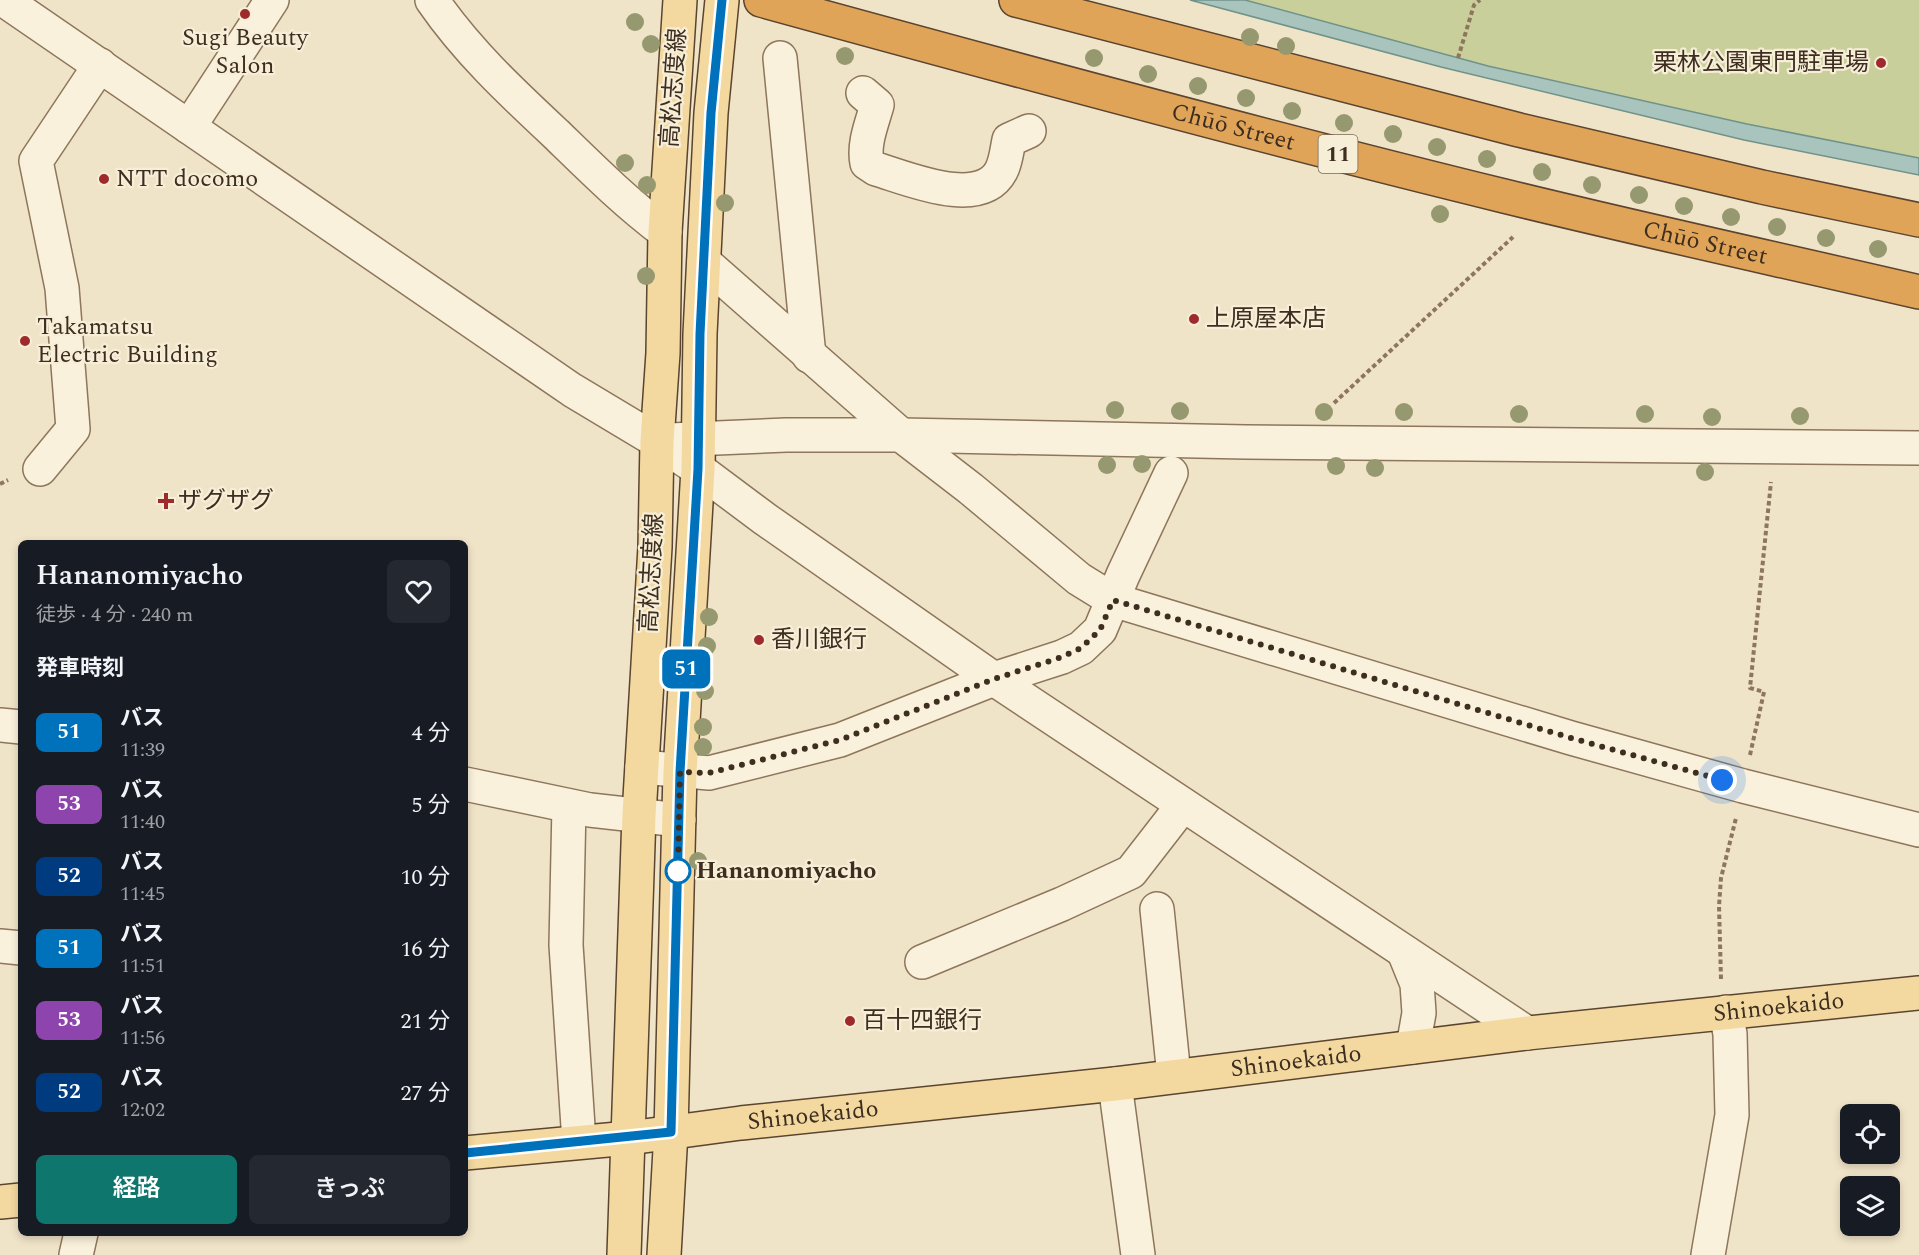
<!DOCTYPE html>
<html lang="ja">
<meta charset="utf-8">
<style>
body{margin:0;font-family:Spectral,"Noto Sans JP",serif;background:#242831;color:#f1f3f6;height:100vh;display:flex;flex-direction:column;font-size:22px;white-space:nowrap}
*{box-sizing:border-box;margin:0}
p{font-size:20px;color:#9ea1a6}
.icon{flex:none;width:33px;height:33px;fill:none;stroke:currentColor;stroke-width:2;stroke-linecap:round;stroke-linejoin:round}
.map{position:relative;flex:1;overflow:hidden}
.drawer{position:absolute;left:18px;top:540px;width:450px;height:696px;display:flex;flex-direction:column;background:#171b24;border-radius:9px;box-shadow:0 3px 9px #0003}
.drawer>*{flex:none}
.badge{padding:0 12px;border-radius:9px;font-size:21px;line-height:39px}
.tools{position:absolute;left:1840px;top:1104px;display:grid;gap:12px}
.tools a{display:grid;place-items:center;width:60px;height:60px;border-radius:9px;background:#171b24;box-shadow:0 3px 9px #0003;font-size:30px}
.you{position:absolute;width:30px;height:30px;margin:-15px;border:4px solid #fff;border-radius:50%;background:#1a73e8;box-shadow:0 0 0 9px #1a73e833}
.map>.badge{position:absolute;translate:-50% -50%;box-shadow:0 0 0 3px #fff}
h2{padding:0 18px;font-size:22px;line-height:54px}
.round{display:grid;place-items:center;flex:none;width:63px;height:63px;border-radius:9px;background:#242831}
.overview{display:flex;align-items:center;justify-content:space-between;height:102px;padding:0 18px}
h1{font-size:28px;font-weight:600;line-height:45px}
.action{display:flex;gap:12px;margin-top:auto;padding:12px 18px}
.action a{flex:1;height:69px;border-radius:9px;background:#0f766e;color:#fff;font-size:24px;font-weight:600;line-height:69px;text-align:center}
.action a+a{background:#242831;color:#f1f3f6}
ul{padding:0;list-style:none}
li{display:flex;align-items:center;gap:18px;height:72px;padding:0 18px}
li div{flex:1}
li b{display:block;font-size:22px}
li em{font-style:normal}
li .badge{min-width:66px;font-weight:700;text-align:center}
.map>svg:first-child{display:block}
</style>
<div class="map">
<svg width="1919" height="1255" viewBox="0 0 1919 1255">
<rect width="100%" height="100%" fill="#f0e4c8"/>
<path fill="#c9cf9b" d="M1245,0H1919V158L1747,124L1488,66Z"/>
<path fill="#a9c4bc" stroke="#6f938a" stroke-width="1.5" d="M1190,0H1245L1488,66L1747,124L1919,158V175L1744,140L1441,67Z"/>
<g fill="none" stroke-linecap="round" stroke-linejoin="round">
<g stroke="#8d765c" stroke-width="36">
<g id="minor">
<path d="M4,0L572,390L657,441L698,469L765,519L994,679L1527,1033"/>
<path d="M432,0C467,51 511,92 556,134C591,168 625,202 665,232"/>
<path d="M780,58L809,356"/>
<path d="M863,93L877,105C872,123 863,144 867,163L876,169C907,178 980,210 1001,171C1006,162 1007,149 1009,140L1029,131"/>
<path d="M189,127L272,0"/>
<path d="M704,262L901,435L971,489L1079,579L1113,600L1571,738L1743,786L1919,830"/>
<path d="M670,440L786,435H901L1246,442L1919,448"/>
<path d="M40,469L73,429L62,288L36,161L100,65"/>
<path d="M0,725L21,727"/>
<path d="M642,767L709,773L840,740L994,679L1062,657L1081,648L1100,630L1123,575L1171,473"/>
<path d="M465,784L590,810L679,820"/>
<path d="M569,806L566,945L579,1142"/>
<path d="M1157,909L1174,1076"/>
<path d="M0,946L21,948"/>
<path d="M1404,952L1417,984L1419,1013L1413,1047"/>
<path d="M922,962L1062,904L1131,872L1183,805"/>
<path d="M1115,1084L1138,1255"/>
<path d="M76,1255L81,1233"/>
<path d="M1708,1255L1732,1115L1730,1034L1726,1012"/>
</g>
</g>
<g stroke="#5b4430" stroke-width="36">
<g id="major">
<path id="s1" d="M465,1153L629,1138L741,1123L1115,1084L1527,1033L1919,993"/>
<path d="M0,1202L21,1200"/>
<path d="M624,1255L639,815L655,547L657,441L663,353L665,232L680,0"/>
<path d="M664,1255L671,1132L680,772L698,469L700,334L711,113L722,0"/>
</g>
</g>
<g stroke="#5b4430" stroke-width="36">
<g id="highway">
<path id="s2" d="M761,0C1008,68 1255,135 1504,196C1642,230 1781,260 1919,292"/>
<path d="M1016,0L1519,130L1762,187L1919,220"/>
</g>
</g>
<g stroke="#8d765c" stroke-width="4" stroke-dasharray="4.5 3" stroke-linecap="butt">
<path d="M1458,58L1474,5L1480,0"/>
<path d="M1334,403L1513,237"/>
<path d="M0,484L8,480"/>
<path d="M1750,755L1764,692L1750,688L1771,482"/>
<path d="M1721,979L1719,906L1721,878L1736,818"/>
</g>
<use href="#minor" stroke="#faf1dc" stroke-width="33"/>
<use href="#major" stroke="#f3d9a0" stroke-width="33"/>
<use href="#highway" stroke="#e0a458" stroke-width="33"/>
</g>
<g fill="#96986f">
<circle cx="635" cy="22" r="9"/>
<circle cx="1250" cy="37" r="9"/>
<circle cx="651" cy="44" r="9"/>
<circle cx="1286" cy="46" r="9"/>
<circle cx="845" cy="56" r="9"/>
<circle cx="1094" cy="58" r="9"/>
<circle cx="1148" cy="74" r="9"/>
<circle cx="1198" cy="86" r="9"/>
<circle cx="1246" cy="98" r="9"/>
<circle cx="1292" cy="111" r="9"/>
<circle cx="1344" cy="123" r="9"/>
<circle cx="1393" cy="134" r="9"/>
<circle cx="1437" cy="147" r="9"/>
<circle cx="1487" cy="159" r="9"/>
<circle cx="625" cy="163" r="9"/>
<circle cx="1542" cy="172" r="9"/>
<circle cx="647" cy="185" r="9"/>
<circle cx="1592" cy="185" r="9"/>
<circle cx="1639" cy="195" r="9"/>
<circle cx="725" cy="203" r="9"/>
<circle cx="1684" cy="206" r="9"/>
<circle cx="1440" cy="214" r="9"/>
<circle cx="1731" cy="217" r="9"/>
<circle cx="1777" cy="227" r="9"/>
<circle cx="1826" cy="238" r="9"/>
<circle cx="1878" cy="249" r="9"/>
<circle cx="646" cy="276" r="9"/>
<circle cx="1115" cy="410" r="9"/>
<circle cx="1180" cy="411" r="9"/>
<circle cx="1324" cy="412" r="9"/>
<circle cx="1404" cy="412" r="9"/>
<circle cx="1519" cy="414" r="9"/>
<circle cx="1645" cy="414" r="9"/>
<circle cx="1800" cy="416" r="9"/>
<circle cx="1712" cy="417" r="9"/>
<circle cx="1142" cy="464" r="9"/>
<circle cx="1107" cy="465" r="9"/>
<circle cx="1336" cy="466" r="9"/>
<circle cx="1375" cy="468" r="9"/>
<circle cx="1705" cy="472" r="9"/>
<circle cx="709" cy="617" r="9"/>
<circle cx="707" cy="646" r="9"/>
<circle cx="705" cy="691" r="9"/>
<circle cx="703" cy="727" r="9"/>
<circle cx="703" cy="747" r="9"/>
<circle cx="698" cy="861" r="9"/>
</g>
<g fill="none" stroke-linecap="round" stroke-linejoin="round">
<g stroke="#fff" stroke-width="14">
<path id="line" d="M465,1153L671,1132L680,772L698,469L700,334L711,113L722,0"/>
</g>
<use href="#line" stroke="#0072bc" stroke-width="9"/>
<path stroke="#3d2e20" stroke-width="6" stroke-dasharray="0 10.8" d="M678,871L680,772L709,773L840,740L994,679L1062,657L1081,648L1100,630L1113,600L1571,738L1722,780"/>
</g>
<g fill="#9e2a2b" stroke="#f7eed8" stroke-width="2">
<circle cx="245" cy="14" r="6"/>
<circle cx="1881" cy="63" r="6"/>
<circle cx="104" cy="179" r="6"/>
<circle cx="1194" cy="319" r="6"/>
<circle cx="25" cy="341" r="6"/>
<path d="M163 492h6v6h6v6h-6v6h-6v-6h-6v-6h6z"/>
<circle cx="759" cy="640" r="6"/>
<circle cx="850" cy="1021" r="6"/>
</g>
<circle fill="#fff" stroke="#0072bc" stroke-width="3" cx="678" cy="871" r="12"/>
<g text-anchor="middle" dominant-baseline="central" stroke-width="4.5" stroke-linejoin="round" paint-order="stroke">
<rect fill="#f7eed8" stroke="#756857" stroke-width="1.5" x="1318.5" y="135" width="39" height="38" rx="4.5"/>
<g font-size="22" font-weight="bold" fill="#3d2e20">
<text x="1338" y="154">11</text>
</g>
<g font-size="24" fill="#3d2e20" stroke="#f7eed8" text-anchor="start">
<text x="245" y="38" text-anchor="middle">Sugi Beauty<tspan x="245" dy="28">Salon</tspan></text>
<text x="1869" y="63" text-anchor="end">栗林公園東門駐車場</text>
<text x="116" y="179">NTT docomo</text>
<text x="1206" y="319">上原屋本店</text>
<text x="37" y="327">Takamatsu<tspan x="37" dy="28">Electric Building</tspan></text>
<text x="178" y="501">ザグザグ</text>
<text x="771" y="640">香川銀行</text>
<text x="862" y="1021">百十四銀行</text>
</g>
<g font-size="24" fill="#3d2e20" stroke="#f7eed8">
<text transform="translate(674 88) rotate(-86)">高松志度線</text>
<text stroke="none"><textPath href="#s2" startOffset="489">Chūō Street</textPath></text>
<text stroke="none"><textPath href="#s2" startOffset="975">Chūō Street</textPath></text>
<text transform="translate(652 573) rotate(-87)">高松志度線</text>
<text stroke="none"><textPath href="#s1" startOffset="1322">Shinoekaido</textPath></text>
<text stroke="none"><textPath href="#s1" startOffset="836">Shinoekaido</textPath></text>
<text stroke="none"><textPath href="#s1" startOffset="350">Shinoekaido</textPath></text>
</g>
<g font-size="24" font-weight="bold" fill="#3d2e20" stroke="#f7eed8" text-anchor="start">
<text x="696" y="871">Hananomiyacho</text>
</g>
</g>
</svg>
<div class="tools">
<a><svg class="icon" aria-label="locate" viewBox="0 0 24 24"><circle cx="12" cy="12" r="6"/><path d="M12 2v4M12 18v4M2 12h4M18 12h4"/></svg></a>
<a><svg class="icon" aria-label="layers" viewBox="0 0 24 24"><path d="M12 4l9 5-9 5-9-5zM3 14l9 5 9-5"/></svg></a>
</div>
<div class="you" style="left:1722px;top:780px"></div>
<b class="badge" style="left:686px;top:669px;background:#0072bc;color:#fff">51</b>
<section class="drawer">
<div class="overview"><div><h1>Hananomiyacho</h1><p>徒歩 · 4 分 · 240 m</p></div><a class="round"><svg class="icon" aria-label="heart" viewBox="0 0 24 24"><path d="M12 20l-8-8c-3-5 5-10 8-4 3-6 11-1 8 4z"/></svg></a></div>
<h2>発車時刻</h2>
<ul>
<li><span class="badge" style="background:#0072bc;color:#fff">51</span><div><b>バス</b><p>11:39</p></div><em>4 分</em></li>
<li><span class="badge" style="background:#8e44ad;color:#fff">53</span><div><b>バス</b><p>11:40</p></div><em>5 分</em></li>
<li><span class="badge" style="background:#003b80;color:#fff">52</span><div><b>バス</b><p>11:45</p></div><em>10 分</em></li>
<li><span class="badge" style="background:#0072bc;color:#fff">51</span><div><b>バス</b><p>11:51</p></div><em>16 分</em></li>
<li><span class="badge" style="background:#8e44ad;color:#fff">53</span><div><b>バス</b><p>11:56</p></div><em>21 分</em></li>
<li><span class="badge" style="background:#003b80;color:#fff">52</span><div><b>バス</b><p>12:02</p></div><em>27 分</em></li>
</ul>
<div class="action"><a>経路</a><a>きっぷ</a></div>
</section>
</div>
